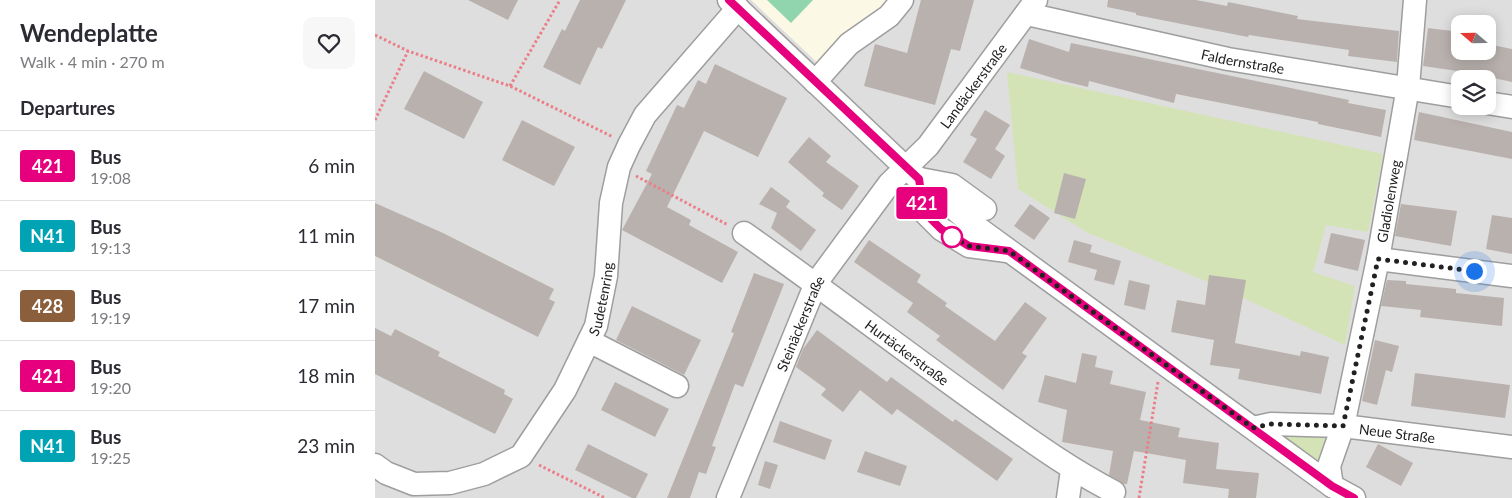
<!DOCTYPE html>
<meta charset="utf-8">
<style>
body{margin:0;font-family:Lato,sans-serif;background:#f7f7f7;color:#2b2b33;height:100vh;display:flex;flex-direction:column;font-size:19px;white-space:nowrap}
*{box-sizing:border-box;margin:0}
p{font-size:16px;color:#7c7c81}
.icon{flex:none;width:28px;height:28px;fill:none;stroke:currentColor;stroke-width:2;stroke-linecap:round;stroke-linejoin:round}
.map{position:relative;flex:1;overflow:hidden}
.panel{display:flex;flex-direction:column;background:#fff;width:375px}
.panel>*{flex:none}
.badge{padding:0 10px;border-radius:4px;font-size:18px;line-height:32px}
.needle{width:32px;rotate:290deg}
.fabs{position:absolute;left:1076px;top:15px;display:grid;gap:10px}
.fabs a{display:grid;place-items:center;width:45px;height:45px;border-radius:10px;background:#fff;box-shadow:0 2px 12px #0003;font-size:25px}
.you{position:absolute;width:25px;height:25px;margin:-12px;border:4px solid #fff;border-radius:50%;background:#1a73e8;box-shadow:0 0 0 8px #1a73e833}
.map>.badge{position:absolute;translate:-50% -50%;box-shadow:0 0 0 2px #fff}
h2{padding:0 20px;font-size:19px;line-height:45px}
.round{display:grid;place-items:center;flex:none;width:52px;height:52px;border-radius:10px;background:#f7f7f7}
.head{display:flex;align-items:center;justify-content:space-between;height:85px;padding:0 20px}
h1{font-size:24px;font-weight:700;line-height:38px}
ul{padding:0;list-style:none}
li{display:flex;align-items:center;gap:15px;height:70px;padding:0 20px;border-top:1px solid #e1e1e2}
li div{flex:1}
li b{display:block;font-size:19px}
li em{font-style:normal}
li .badge{min-width:55px;font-weight:700;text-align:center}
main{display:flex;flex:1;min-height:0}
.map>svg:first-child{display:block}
</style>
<main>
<section class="panel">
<div class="head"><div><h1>Wendeplatte</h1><p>Walk · 4 min · 270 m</p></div><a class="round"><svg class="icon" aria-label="heart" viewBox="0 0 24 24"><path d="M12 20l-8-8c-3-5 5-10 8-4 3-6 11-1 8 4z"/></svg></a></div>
<h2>Departures</h2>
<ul>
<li><span class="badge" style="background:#e6007e;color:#fff">421</span><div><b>Bus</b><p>19:08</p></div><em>6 min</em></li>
<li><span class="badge" style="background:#00a3b4;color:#fff">N41</span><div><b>Bus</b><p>19:13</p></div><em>11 min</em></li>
<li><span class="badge" style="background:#8b5e3c;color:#fff">428</span><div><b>Bus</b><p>19:19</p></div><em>17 min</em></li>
<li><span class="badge" style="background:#e6007e;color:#fff">421</span><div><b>Bus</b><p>19:20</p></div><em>18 min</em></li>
<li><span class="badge" style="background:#00a3b4;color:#fff">N41</span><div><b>Bus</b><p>19:25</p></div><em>23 min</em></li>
</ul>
</section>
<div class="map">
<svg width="1137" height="498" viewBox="0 0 1137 498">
<rect width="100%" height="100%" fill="#f0ece8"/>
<path fill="#dfdede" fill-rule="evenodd" d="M0,0H1137V498H0ZM1085,24H1112V51H1085ZM1085,79H1112V106H1085Z"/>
<path fill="#fcf8e6" d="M376,0H519L448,68Z"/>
<g fill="#d4e3b5">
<path d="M632,72L1008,154L993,232L951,225L938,272L980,286L970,345L838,284L713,233L643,189Z"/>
<path d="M954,432L945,462L909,437L908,434Z"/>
</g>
<path fill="#90d5ae" d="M392,0H438L416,23Z"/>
<g fill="#b9b1ae">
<path d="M93,0H143L133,20Z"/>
<path d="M205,0H251L227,49L223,47L205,85L168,67L187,29L190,31Z"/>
<path d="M546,0H599L585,51L576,49L560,105L489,86L500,44L532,53Z"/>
<path d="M733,0H821L852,6L853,2L923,16L922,19L1024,31L1022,62L973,56L974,50L874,35L873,37L761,15V13L732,7Z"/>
<path d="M1053,28L1085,32L1083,51H1112V44L1137,49V82L1096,73L1048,66Z"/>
<path d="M654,39L694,52L696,43L974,100L973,103L1011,110L1006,137L943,124V122L801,94L799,103L714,81L713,87L688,81L645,68Z"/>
<path d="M340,64L412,98L383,157L329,131L292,207L316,220L314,225L363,252L347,283L247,230L277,174L271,171L302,105L309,108L323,80L331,84Z"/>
<path d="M49,71L108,102L89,139L29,109Z"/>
<path d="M610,110L635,125L620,149L630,156L616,179L588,162L602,139L595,135Z"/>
<path d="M1044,112L1137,132V159L1039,140Z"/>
<path d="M147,120L200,147L179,186L127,160Z"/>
<path d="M434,137L456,156L451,162L484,186L467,210L447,196L449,193L413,162Z"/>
<path d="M689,173L711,179L700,219L679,213Z"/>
<path d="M396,187L415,201L411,207L441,230L426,251L396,228L402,213L384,204Z"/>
<path d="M0,203L68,233L179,289L174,299L180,302L163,337L0,256Z"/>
<path d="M655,204L675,218L659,240L639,226Z"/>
<path d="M1026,204L1082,211L1076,246L1020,236Z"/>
<path d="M1117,215L1137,218V254L1111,249Z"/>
<path d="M956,233L990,240L983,271L949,263Z"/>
<path d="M494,240L546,275L542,282L572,303L570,306L620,341L650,302L672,318L647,353L652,356L628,390L561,340L565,336L532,312L538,303L479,262Z"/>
<path d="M699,240L717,245L715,252L746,261L739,285L719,280L722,270L693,262Z"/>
<path d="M379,273L409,284L368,387L360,384L337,446L341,447L331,474L324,472L315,498H292L359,333L356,332Z"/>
<path d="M834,275L871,280L860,343L925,356L926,351L954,357L946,394L863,379L865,369L835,365L839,340L796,332L802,300L830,305Z"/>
<path d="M754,280L775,285L770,310L749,305Z"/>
<path d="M1012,280L1031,281V284L1081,289V293L1129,298L1127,326L1045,317L1046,310L1006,306Z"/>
<path d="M257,306L326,340L309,375L241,340Z"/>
<path d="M0,328L16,336L20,329L65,352L63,356L130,390L129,394L138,399L120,434L0,374Z"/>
<path d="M442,330L512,382L516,377L578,422L580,419L638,459L622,481L522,409L517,415L485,390L468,412L446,395L451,389L421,367L428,349Z"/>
<path d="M1000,340L1024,346L1017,372L1011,370L1002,405L987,401Z"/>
<path d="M707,353L722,356L720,367L738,371L735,384L771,392L765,420L805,428L803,437L844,443L841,469L884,473L881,498H853L854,489L808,483L811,460L759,451L752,484H749L734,475L738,451L687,442L692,410L663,402L670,375L701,383Z"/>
<path d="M1040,373L1135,385L1130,418L1036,406Z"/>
<path d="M240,382L294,409L280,437L226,410Z"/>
<path d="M405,421L457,440L450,460L398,442Z"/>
<path d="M213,444L273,474L261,498H257L200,470Z"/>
<path d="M1003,444L1038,463L1026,486L991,467Z"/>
<path d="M490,451L532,466L525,486L482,472Z"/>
<path d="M390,461L403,465L395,489L383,485Z"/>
</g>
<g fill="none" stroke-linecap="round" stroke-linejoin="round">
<g stroke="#9e9e9e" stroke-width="25">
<g id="minor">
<path d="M354,0L531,168L592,220L957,486L979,498"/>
<path id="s1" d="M652,14L853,59L1085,97"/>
<path d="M440,82L474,44L514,16L527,0"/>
<path d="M1112,103L1137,107"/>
<path d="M544,179L549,212L566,229L594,246L632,251"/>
<path d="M545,179L577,185L610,209"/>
<path id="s2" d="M369,233C450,290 528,350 608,407C652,438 691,467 739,492"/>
<path d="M1003,259L1137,276"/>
<path d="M214,341L302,386"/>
<path id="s3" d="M878,428L896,424L968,426L1137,447"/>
<path id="s4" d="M0,465L11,473L39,484L75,483L109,474L146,456L190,390L221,326L231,276L236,203L244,167L254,145L270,115L363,8"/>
<path id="s5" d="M957,486L954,466L968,426L1003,259L1033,87L1040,0"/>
<path id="s6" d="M353,498L441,283L514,184L553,146L661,0"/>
<path d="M693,498L697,470"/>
</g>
</g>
<g stroke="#ea7f88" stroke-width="3" stroke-dasharray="2.5 2.5" stroke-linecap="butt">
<path d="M0,35L33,51L135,86L238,137"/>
<path d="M135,86L185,0"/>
<path d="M0,120L33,51"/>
<path d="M261,176L353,225"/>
<path d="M164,465L230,498"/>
<path d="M764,498L783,382"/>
</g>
<use href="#minor" stroke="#fff" stroke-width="22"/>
</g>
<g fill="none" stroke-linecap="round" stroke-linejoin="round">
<g stroke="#fff" stroke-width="11">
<path id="line" d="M354,0L544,179L549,212L566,229L594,246L634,251L957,486L979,498"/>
</g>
<use href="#line" stroke="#e6007e" stroke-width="8"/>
<path stroke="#212121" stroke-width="5" stroke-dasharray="0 9" d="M577,237L574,235L594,246L634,251L878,428L896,424L968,426L1003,259L1099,271"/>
</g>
<circle fill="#fff" stroke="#e6007e" stroke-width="2.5" cx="577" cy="237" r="10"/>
<g text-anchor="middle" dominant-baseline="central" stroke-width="4" stroke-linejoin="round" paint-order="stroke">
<g font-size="14" fill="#212121" stroke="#fff">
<text stroke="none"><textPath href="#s1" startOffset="221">Faldernstraße</textPath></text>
<text stroke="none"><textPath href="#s6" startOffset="485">Landäckerstraße</textPath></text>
<text stroke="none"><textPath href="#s5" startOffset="292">Gladiolenweg</textPath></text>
<text stroke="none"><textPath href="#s4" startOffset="334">Sudetenring</textPath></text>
<text stroke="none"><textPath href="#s6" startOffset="189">Steinäckerstraße</textPath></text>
<text stroke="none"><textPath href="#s2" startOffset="202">Hurtäckerstraße</textPath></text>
<text stroke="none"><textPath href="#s3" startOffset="145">Neue Straße</textPath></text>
</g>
</g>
</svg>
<div class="fabs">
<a><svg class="needle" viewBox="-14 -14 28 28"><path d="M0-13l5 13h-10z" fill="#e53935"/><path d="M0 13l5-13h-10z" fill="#7c7c81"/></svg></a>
<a><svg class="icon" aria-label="layers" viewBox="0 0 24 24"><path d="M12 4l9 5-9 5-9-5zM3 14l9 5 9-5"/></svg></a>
</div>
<div class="you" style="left:1099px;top:271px"></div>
<b class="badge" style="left:547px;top:203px;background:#e6007e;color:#fff">421</b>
</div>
</main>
